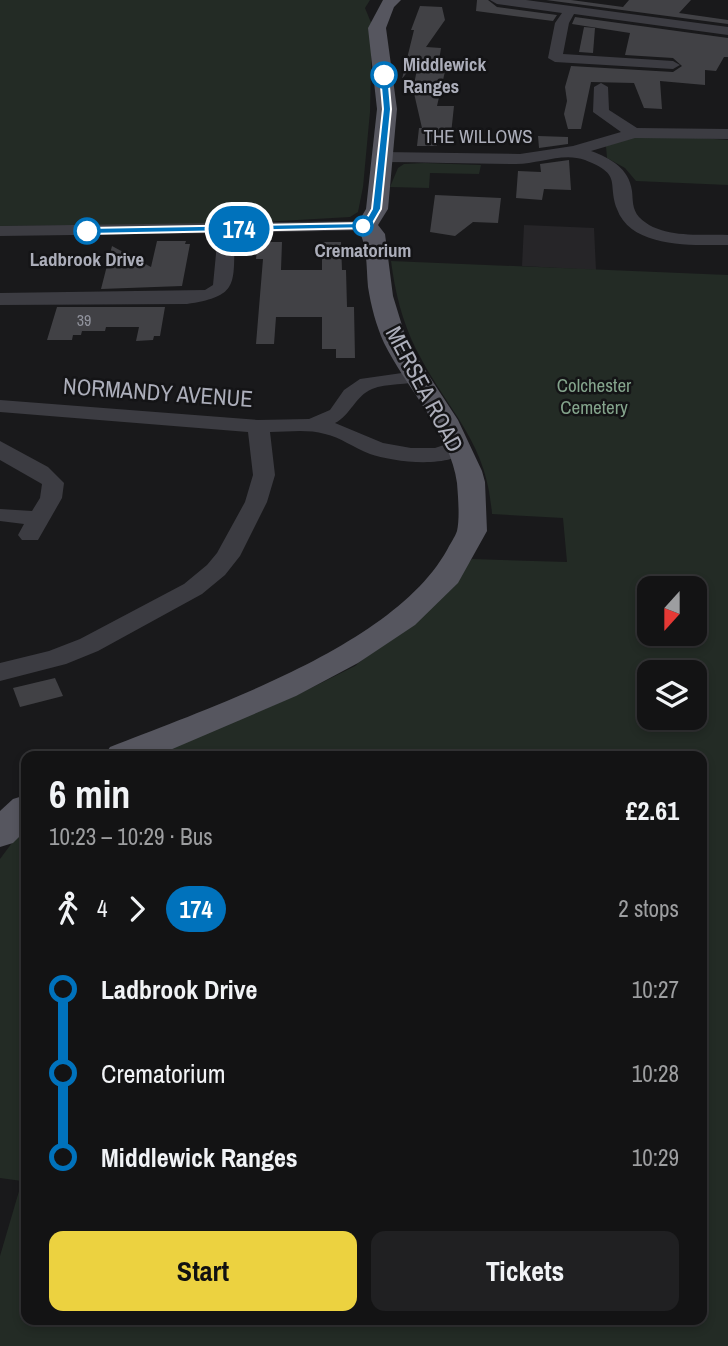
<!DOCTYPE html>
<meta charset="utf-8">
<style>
body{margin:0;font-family:"Archivo Narrow",sans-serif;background:#202022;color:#f1f3f6;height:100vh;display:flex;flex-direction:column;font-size:26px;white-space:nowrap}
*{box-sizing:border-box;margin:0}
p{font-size:23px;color:#9d9ea0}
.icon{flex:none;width:38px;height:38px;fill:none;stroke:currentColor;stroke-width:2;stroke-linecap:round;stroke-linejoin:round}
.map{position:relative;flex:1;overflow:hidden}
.side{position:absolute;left:21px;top:751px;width:686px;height:574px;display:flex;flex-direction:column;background:#131314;border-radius:14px;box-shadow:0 4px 10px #0003,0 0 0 2px #323234}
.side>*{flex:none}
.badge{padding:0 14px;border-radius:23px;font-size:24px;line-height:46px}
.needle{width:46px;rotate:201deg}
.fabs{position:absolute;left:637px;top:576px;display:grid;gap:14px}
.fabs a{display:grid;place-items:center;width:70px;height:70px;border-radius:14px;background:#131314;box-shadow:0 4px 10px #0003,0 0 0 2px #323234;font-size:35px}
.map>.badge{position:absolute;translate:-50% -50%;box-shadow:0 0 0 4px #fff}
.legs{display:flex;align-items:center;gap:10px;height:77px;padding:0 28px;font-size:23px}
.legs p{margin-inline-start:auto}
.summary{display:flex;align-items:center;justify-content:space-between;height:119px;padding:0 28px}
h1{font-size:38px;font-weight:700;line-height:52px}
.primary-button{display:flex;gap:14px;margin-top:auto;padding:14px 28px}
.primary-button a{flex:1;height:80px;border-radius:14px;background:#ecd240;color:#111;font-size:28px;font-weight:700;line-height:80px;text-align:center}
.primary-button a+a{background:#202022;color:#f1f3f6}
ul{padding:0 28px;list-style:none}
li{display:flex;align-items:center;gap:24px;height:84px;font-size:26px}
li i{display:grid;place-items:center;width:10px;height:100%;margin:0 9px;background:currentColor}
li i::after{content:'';width:18px;height:18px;margin:-9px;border:5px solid;border-radius:50%;background:#131314}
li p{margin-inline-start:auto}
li:first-child i{background:linear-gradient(#0000 50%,currentColor 0)}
li:last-child i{background:linear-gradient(currentColor 50%,#0000 0)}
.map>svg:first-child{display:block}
</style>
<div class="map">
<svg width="728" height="1346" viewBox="0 0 728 1346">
<rect width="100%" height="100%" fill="#19191b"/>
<path fill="#262528" d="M524,225L594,228L596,270L522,266Z"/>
<g fill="#232b25" fill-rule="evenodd">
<path d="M0,0H370L365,8L372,25L370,112L363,187L358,212L350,217L229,224L0,226Z"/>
<path d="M659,135L728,140V185L636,181L625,168L607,158L606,146L631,138Z"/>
<path d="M424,163L481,165L479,174L430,173L429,188L390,187L398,168L404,164Z"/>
<path d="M391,261L728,275V1346H0V1256L22,1181L0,1178V859L26,824V1320H702V756H151L293,697L355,666L401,629L449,585L472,559L567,562L563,518L492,514C487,440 447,411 416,349C402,321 395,292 391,261ZM649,588H695V634H649ZM649,672H695V718H649Z"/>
</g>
<g fill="#414145">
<path d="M477,0H488L497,7L557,15L553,21L476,11Z"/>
<path d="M546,0H571L623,7L629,0H691L679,13L728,20V24Z"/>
<path d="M420,6L442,7L445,20L426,47L441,48L438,67H446L437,106H454L451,134L433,132L437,146H417L419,128H422L413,89L420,55L402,79L414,30H411Z"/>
<path d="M575,17L728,38V57H724L716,71L705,70V85L660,81L662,109L644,108L634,83L591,82L581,129H568L564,114L567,101L565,87L571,66L673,72L682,66L673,58L625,55L630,33L572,24Z"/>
<path d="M584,27L595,28L593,53L579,52Z"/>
<path d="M538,136L568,137V144L539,148Z"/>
<path d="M569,160L571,190L544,189L542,200L516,198L518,171L541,172L540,164Z"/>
<path d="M435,195L501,198L498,223L473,222L455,236L430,232Z"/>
<path d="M157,241H186L185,244H190L182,286L101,289L112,246L151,267Z"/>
<path d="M258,242H282L281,270H322V242H341L342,270H346L347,307H354L355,358H336V349H322V317H276L274,344H256L263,259H256Z"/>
<path d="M57,307H165L160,336H154L153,340L136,341L139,327H106L105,331H82L81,335H73L72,340H47Z"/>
<path d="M55,678L63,696L20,707L13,688Z"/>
</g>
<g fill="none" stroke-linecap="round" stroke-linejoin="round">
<g fill="#3c3c42" fill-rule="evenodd">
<path d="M490,0H526L728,27V35L574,14L569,23L563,54L673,61L680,65L673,69L555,62L548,58L555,23L562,13L497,4Z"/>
<path d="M601,83L608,87L609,110L637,128L728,129V139L635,138L591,151C610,158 629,168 632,191C633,200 632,209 639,217C660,239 700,234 728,235V245C695,245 631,249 617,209C607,182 623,175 585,160C563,152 539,164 516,164C472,164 427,162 382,162L374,157L382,152L520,154L573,146L621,132L593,112L594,87Z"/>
<path d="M367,221L373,222L376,226L373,230L235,233C232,281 243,296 187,304L0,305V293L205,290L213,285L218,233L0,236V226Z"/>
<path d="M416,371L423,373L426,377L423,381C407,385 387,383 372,389C355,396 351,415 335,423L383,443L411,448H435L459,440L467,442L470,447C454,470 393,462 370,454C354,448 340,437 325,434C307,429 288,432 270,432L275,475L267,502L240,556L225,575L202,594L98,651L66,664L0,681V663L49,651L80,639L184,584L207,565L217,553L245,502L253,475L248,432L0,412V400L258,420L309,419L330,410L344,390L360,379Z"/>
<path d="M0,441L48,467L64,483L62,498L38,540H22L18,535L24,524L0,521V509L32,511L40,498L42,484L0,460Z"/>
</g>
<g fill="#56565f" fill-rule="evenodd">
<path d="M383,0H401L394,7L386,28L397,109L388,209L378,225L385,234L393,296L404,332L418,359L458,420L482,471L485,482L487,531L458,583L415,625L358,663L296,696L156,756H104L110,747C210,707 393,647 447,550C450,544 455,537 457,531C460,518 458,496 457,483C451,434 405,386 384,343C376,325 371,306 368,287C366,266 368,243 356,226L366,209L377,109L368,28Z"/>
<path d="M26,795V830L13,843L0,847V811L13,799Z"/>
</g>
</g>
<path fill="#0072bc" stroke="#fff" stroke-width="2" d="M384,73L388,75L391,109L381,209L370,228L87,234L82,231L87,228L364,223L372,209L383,109L380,75Z"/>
<g fill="#fff" stroke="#0072bc" stroke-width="3.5">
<circle cx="384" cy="75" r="12"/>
<circle cx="363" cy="226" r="9"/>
<circle cx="87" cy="231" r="12"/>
</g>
<g text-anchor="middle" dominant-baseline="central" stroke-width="5" stroke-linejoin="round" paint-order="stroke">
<g font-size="16" fill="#91939d">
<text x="84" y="320">39</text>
</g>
<g font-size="19" font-weight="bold" fill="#acaeba" stroke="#141416">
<text x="403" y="64" text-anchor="start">Middlewick<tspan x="403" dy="22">Ranges</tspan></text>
<text x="363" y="250">Crematorium</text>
<text x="87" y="259">Ladbrook Drive</text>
</g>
<g font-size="19" fill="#acaeba" stroke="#141416">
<text x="478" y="136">THE WILLOWS</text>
</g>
<g font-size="19" fill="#84a48c" stroke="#141416">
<text x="594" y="385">Colchester<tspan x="594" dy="22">Cemetery</tspan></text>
</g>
<g font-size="23" fill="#acaeba" stroke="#141416">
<text transform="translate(425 389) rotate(62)">MERSEA ROAD</text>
<text transform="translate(158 392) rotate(4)">NORMANDY AVENUE</text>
</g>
</g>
</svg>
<div class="fabs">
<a><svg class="needle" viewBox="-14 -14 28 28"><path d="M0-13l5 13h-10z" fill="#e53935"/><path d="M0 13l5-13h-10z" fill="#9d9ea0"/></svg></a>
<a><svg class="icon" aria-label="layers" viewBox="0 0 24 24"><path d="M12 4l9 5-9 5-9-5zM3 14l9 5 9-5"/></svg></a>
</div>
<b class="badge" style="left:239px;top:229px;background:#0072bc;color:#fff">174</b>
<section class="side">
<div class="summary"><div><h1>6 min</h1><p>10:23 – 10:29 · Bus</p></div><b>£2.61</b></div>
<div class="legs"><svg class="icon" aria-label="walk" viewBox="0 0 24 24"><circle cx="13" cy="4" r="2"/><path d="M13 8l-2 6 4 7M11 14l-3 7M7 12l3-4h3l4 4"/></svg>4<svg class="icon" aria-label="forward" viewBox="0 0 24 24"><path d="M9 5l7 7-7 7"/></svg><b class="badge" style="background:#0072bc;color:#fff">174</b><p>2 stops</p></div>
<ul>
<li><i style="color:#0072bc"></i><b>Ladbrook Drive</b><p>10:27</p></li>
<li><i style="color:#0072bc"></i><span>Crematorium</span><p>10:28</p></li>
<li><i style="color:#0072bc"></i><b>Middlewick Ranges</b><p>10:29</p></li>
</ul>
<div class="primary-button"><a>Start</a><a>Tickets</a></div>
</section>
</div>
